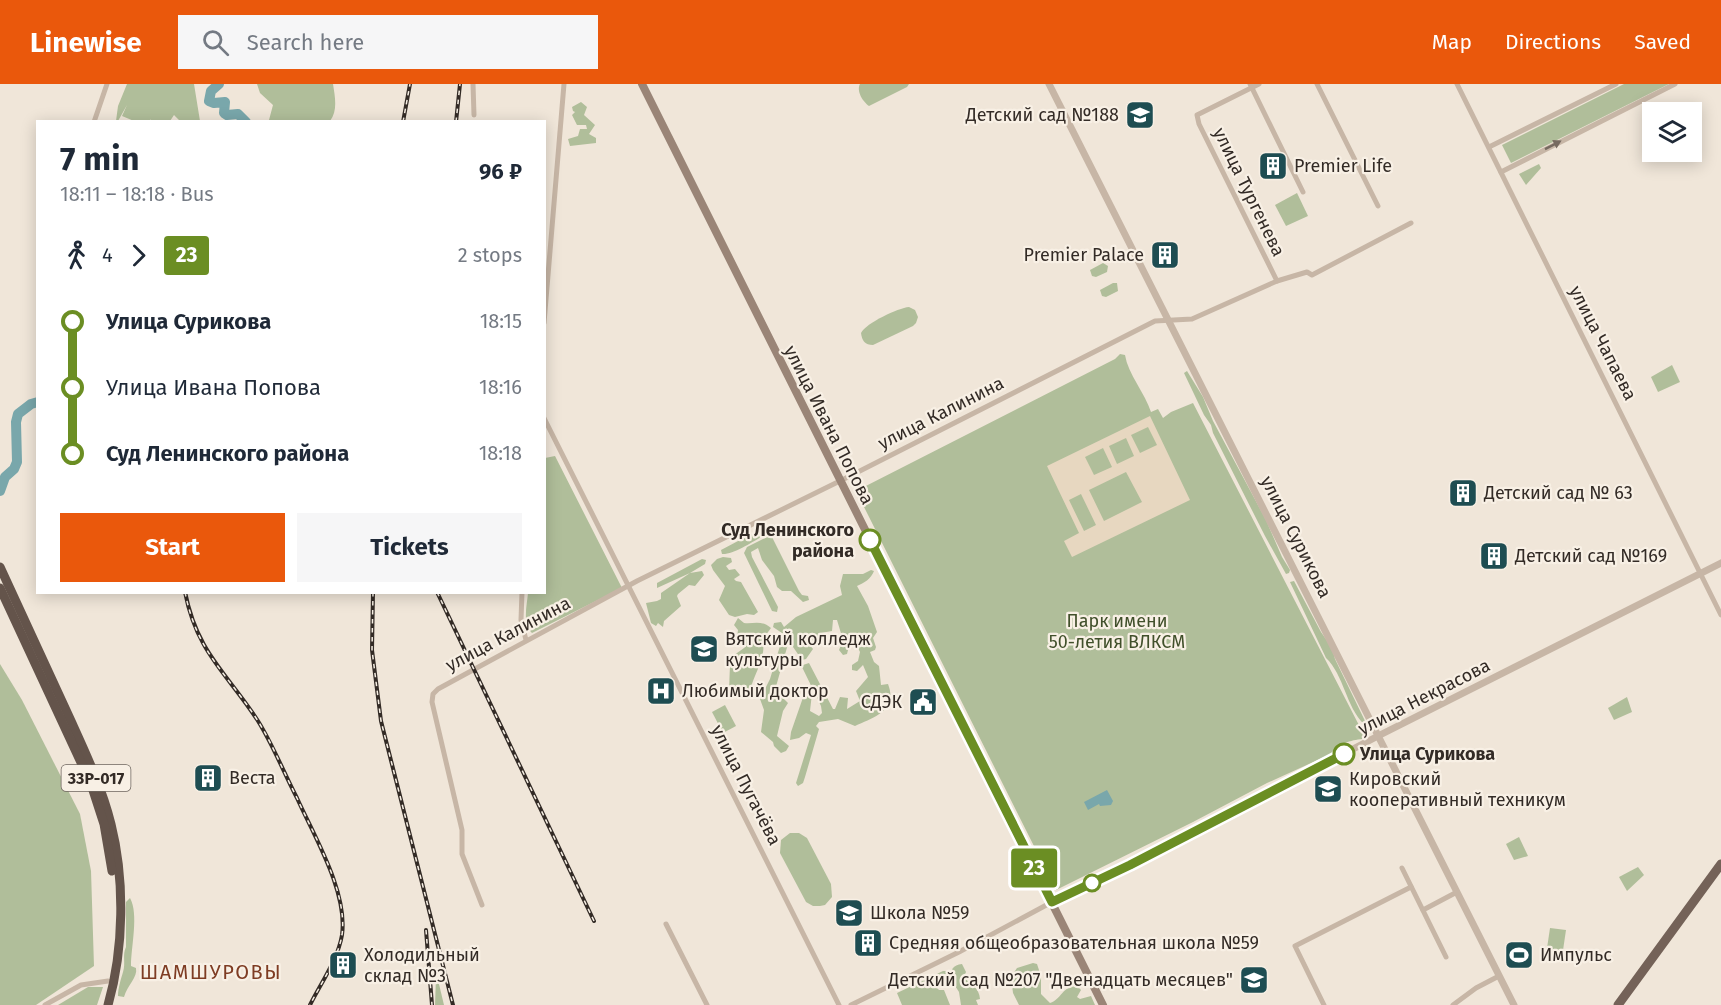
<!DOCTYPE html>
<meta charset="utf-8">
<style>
body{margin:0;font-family:"Fira Sans",sans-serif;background:#f6f6f7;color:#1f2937;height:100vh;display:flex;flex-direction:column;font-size:22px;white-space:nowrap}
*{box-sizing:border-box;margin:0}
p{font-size:20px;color:#747a83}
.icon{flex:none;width:33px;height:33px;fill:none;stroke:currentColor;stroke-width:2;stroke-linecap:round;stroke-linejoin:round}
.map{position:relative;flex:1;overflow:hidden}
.sheet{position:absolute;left:36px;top:36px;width:510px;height:474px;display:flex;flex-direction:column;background:#fff;border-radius:0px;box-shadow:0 3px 15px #0003}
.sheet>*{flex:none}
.badge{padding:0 12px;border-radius:4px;font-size:21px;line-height:39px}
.fabs{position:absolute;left:1642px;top:18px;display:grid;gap:12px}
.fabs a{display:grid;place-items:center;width:60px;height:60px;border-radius:0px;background:#fff;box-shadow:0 3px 15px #0003;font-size:30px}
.map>.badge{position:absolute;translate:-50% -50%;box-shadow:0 0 0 3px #fff}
.legs{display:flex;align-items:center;gap:9px;height:66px;padding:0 24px;font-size:20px}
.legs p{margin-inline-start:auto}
.summary{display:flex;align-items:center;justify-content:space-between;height:102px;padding:0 24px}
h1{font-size:33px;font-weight:700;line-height:45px}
.action{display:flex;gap:12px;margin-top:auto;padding:12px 24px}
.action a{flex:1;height:69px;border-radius:0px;background:#ea580c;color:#fff;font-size:24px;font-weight:700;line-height:69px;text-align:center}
.action a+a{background:#f6f6f7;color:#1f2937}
ul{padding:0 24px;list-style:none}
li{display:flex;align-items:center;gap:21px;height:66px;font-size:22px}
li i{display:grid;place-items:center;width:9px;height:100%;margin:0 8px;background:currentColor}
li i::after{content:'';width:15px;height:15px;margin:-8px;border:4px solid;border-radius:50%;background:#fff}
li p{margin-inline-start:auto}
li:first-child i{background:linear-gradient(#0000 50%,currentColor 0)}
li:last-child i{background:linear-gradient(currentColor 50%,#0000 0)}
header{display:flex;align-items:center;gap:36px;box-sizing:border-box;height:84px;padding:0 30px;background:#ea580c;color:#fff}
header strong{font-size:28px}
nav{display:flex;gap:33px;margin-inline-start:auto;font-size:21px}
.search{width:420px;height:54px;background:#f6f6f7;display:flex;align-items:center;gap:15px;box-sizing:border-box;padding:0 21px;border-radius:0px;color:#747a83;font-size:22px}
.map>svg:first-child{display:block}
</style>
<header>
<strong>Linewise</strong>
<div class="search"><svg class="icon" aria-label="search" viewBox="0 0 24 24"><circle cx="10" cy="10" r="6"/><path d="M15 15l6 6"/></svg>Search here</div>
<nav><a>Map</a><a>Directions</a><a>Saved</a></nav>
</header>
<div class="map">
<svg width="1721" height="921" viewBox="0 0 1721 921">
<rect width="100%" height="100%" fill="#f0e6d9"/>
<g fill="#b0be9a">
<path d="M127,0H194L200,37H180L174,31L170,37H151V35L150,37H134L122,32L127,21L118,37H116L118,22Z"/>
<path d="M257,0H333C335,13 338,27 330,37H267L269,36L273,21L260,9Z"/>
<path d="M860,0H909L907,3L869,22C863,18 856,7 860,0Z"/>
<path d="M1624,0H1669L1511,79L1502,61Z"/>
<path d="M581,18L587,23L584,31L595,41L589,50L596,54V59L570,62L568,55L578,52L580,45H587L586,41H577L572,31L575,28L573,27L572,23Z"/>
<path d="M1539,80L1541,84L1526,101L1519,90Z"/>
<path d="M1297,109L1308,132L1286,142L1275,121Z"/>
<path d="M1103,179L1108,182L1107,188L1096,193L1092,192L1090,186Z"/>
<path d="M1113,199H1117L1118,207L1106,213L1102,212L1100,206Z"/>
<path d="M909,223L915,226L918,233L916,239L913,242L873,261C865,261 862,257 861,249C866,239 898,224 909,223Z"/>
<path d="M1120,270L1125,271C1128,290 1145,309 1151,328L1158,325L1163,334L1171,328L1193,319L1363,649L1362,655C1352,656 1336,660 1331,670L1267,699L1193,738L1056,806L856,407L1115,275Z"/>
<path d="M1672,281L1680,298L1658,308L1651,293Z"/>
<path d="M1187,287L1203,313L1213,337L1266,436L1282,473L1290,486L1289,489L1286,490L1265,452L1213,349L1211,341L1204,331L1184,289Z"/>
<path d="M555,372L622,504L532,549C522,540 527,521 528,509L544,508L545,374Z"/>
<path d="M757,447L760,449L761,453C751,459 732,471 722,470L721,466Z"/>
<path d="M771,451L799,507L802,511L808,512L809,516L803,518L791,507H782L777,503L774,492L762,476L758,464L751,468L752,473L778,523L777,528L772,527L744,469L747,463Z"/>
<path d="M723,473L731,474L732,478L726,482L729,486L735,485L740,491L734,495L736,497L741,498L758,528L754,531L747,530L735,533L729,531L719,516L725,502L713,486L711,481L717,475Z"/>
<path d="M702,475L706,476L705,480L690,489L702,487L704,491L695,502L689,501L678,510L677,512L681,522L664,537L663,543L658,539L656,542L651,539L646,519L657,517L661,515V509L690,489L657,504V499Z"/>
<path d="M871,486L874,487C871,495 864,499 857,502L868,522L877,548L873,554L876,563L875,566L870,568L874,578L879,582L881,601L888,600C898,626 875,633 855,642L838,635L819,638L816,642L819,645L817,652L805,693L803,699L798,702L796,699L811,651L806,649L799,654L790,656L791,648L807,602L810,603L812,609L810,627L819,632L822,629L821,622L802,583L803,581L809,579L833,625H835L840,613L848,614L847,625L860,617L856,607L868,593L863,581L857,587L852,586V581L858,577L860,568L856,560L849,562L847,570L843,571L839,566L843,556L837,536H833L832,547L821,549L820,552L803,562L810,561L813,565L806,575L802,576L791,560H788L775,606L788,619L783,627L777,652L789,662L786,667L781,669L774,662L773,658L761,648L764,626L760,615L770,595L783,552L782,549L773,543L774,539L781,538L784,543L796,533L842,511L840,502L843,490H863Z"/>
<path d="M1294,497L1321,548L1332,564L1335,575L1366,639L1364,640C1346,623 1344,591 1326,574L1290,498Z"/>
<path d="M738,534L744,539C754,540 762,536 771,544L762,556C768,570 753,592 750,607L739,612L732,609L729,604C730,597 729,579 732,574C735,569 743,566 747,561L737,554L738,546L734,541Z"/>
<path d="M0,580L22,616L80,730L91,787L94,882L36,921H0Z"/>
<path d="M1627,613L1632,628L1614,636L1608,624Z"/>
<path d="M725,621L736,642L723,649L712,628Z"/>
<path d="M790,749H799L807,754L831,800L832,813L825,821L820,822H813L806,818L780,769L781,756Z"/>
<path d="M1519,753L1528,772L1514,776L1506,760Z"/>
<path d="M1638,783L1644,791L1627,807L1619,793Z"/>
<path d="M130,814C139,830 131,863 131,882L136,884C138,893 127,902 124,913L118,912C118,904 121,895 123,888C126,879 122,871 126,863V818Z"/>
<path d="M1550,844L1566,846L1562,873L1546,871Z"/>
<path d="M1033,879L1037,880L1041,892V910L1050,919C1062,915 1061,903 1077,902L1081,906L1077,913L1080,915L1091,912L1095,921H1019L1013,909L1011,893L1017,884Z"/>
<path d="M962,880L966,888L964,893C971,901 979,903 980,915L976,916L978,921H961L959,908L950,894C950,886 953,881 962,880Z"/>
<path d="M943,887H947L948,890L939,898L937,904L939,906H944L950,921H902L897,909Z"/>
<path d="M436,893L438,896L444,921H435Z"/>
<path d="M88,903H103L97,921H58Z"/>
</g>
<path fill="#e7d7c0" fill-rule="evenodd" d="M1150,332L1190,416L1072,473L1064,457L1079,449L1047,382ZM1148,343L1157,361L1140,369L1131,351ZM1126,354L1134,372L1117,380L1109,362ZM1103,364L1112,383L1094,391L1085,373ZM1126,388L1142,418L1104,437L1089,406ZM1081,410L1096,441L1084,447L1069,416Z"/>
<path fill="#79a7ab" d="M1107,706L1113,717L1111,721L1100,722L1099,720L1088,726L1084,718Z"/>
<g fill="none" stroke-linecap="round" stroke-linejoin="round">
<g stroke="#79a7ab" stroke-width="10">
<path d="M219,0L211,7L209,17L214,19L225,18L224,29L227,31L238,30L246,38"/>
<path d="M0,407L5,393L14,385L17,378L16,338L18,330L31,320L38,318"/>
</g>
<g stroke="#c7b6a6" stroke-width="5">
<path d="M473,0L474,31"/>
<path d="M1250,0L1303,108"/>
<path d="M1259,0L1197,31L1199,40L1277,197"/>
<path d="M1317,0L1378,122"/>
<path d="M1457,0L1721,531"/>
<path d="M94,38L107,0"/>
<path d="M1489,63L1616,0"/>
<path d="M1501,88L1675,0"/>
<path d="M544,239L564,0"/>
<path d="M544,334L839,921"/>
<path d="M522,508L521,536L526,556"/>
<path d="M1402,784L1446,873"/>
<path d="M482,821L462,770V746L432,618L433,610L438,605L637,497L850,392L1155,237L1192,235L1277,197L1307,188L1312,191L1411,139"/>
<path d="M1423,826L1457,808"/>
<path d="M666,840L707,921"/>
<path d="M45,921L81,901L108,897"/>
<path d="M851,921L959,868L1052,818"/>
<path d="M1324,921L1295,862L1411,803"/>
<path d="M1453,921L1476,904L1499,892"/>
</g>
<g stroke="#c7b6a6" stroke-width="7">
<path d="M1049,0L1514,921"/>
<path d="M1052,818L1130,781L1378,652L1721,479"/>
</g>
<path stroke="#9a8577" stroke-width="8" d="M642,0L1103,921"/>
<path stroke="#746258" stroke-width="9" d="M1618,921L1721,780"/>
<g stroke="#64544b" stroke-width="9">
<path d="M0,483C24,535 48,586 71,637C86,670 102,704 111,740C125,796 124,865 108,921"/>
<path d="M0,504L91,700L104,740L112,787"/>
</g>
<g stroke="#332b26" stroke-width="4">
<g id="rail">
<path d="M403,38L410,0"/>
<path d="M456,38L460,0"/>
<path d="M185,508C197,569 227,589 258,637C273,661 284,689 297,714C314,752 348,808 342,851C338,875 321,899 310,921"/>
<path d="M373,508L372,566L381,637L453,921"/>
<path d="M437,508L594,837"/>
<path d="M426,846L432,921"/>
</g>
</g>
<use href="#rail" stroke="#f8f0e5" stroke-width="1.5" stroke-dasharray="4.5" stroke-linecap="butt"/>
</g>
<defs><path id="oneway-solid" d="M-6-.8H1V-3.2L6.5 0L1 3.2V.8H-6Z" transform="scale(1.5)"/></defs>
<use fill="#766a60" href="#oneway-solid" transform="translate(1553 61) rotate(-27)"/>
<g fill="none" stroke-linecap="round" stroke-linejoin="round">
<g stroke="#fff" stroke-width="14">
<path id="line-1" d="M870,456L1052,818L1130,781L1344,670"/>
</g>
<use href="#line-1" stroke="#6b8e23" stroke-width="9"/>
</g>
<defs>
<g id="school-square" transform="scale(1.5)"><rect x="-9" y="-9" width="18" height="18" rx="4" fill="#1e4d52" stroke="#f8f0e5"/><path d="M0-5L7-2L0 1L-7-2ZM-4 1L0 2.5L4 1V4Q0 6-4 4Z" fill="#fff"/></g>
<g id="building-square" transform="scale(1.5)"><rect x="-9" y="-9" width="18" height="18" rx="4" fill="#1e4d52" stroke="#f8f0e5"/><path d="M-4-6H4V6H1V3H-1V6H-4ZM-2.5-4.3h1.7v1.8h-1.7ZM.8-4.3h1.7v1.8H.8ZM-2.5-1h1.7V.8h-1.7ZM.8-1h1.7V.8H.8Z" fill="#fff"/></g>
<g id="university-square" transform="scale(1.5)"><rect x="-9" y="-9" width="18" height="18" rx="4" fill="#1e4d52" stroke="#f8f0e5"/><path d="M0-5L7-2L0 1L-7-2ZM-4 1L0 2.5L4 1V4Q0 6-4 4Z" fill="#fff"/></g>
<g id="hospital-square" transform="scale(1.5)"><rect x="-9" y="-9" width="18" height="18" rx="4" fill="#1e4d52" stroke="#f8f0e5"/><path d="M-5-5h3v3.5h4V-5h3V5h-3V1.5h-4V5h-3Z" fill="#fff"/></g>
<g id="civic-square" transform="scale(1.5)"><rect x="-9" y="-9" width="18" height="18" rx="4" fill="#1e4d52" stroke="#f8f0e5"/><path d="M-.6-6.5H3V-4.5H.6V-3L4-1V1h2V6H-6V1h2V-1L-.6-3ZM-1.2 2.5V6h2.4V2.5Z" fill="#fff"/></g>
<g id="stadium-square" transform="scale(1.5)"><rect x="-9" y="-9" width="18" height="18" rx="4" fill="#1e4d52" stroke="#f8f0e5"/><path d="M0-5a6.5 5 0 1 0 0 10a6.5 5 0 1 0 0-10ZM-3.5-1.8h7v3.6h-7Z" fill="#fff"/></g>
</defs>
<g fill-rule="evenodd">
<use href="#school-square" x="1140" y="31"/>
<use href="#building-square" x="1273" y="82"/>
<use href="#building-square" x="1165" y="171"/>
<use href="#building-square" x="1463" y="409"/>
<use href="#building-square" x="1494" y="472"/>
<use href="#university-square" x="704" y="565"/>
<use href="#hospital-square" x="661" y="607"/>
<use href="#civic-square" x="923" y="618"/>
<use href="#building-square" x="208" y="694"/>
<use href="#university-square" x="1328" y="705"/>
<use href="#school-square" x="849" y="829"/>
<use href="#building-square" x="868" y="859"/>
<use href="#stadium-square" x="1519" y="871"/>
<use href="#building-square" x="343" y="881"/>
<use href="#school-square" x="1254" y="896"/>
</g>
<g fill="#fff" stroke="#6b8e23" stroke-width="3">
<circle cx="870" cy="456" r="10"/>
<circle cx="1344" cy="670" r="10"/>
<circle cx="1092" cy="799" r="8"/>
</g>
<g text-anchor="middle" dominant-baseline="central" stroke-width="4.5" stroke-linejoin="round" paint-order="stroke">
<rect fill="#f8f0e5" stroke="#6e665f" stroke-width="1.5" x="61.5" y="681" width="69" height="26" rx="4.5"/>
<g font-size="16" font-weight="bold" fill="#332b26">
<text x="96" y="694">33Р-017</text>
</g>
<g font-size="18" fill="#332b26" stroke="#f8f0e5" text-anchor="start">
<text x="1119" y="31" text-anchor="end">Детский сад №188</text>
<text x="1294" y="82">Premier Life</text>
<text x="1144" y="171" text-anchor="end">Premier Palace</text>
<text x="1484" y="409">Детский сад № 63</text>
<text x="1515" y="472">Детский сад №169</text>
<text x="725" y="555">Вятский колледж<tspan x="725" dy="21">культуры</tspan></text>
<text x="682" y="607">Любимый доктор</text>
<text x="902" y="618" text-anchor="end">СДЭК</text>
<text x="229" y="694">Веста</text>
<text x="1349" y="695">Кировский<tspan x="1349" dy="21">кооперативный техникум</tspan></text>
<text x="870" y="829">Школа №59</text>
<text x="889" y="859">Средняя общеобразовательная школа №59</text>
<text x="364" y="871">Холодильный<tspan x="364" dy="21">склад №3</tspan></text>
<text x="1540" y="871">Импульс</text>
<text x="1233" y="896" text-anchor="end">Детский сад №207 "Двенадцать месяцев"</text>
</g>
<g font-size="18" fill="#332b26" stroke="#f8f0e5">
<text transform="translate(1249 108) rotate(64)">улица Тургенева</text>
<text transform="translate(1603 259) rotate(63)">улица Чапаева</text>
<text transform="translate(941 329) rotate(-27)">улица Калинина</text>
<text transform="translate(829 341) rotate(63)">улица Ивана Попова</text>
<text transform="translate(1296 453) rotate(63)">улица Сурикова</text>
<text transform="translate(508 550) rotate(-28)">улица Калинина</text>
<text transform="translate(1424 613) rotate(-27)">улица Некрасова</text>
<text transform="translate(746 701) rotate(63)">улица Пугачёва</text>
</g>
<g font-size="18" font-weight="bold" fill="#332b26" stroke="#f8f0e5" text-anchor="end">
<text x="854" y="446">Суд Ленинского<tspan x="854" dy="21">района</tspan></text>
<text x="1360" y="670" text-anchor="start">Улица Сурикова</text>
</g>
<g font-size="18" fill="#41502b" stroke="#f8f0e5">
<text x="1117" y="537">Парк имени<tspan x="1117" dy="21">50-летия ВЛКСМ</tspan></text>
</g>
<g font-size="20" letter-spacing="1.5" fill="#7e3c23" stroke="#f8f0e5">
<text x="211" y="888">ШАМШУРОВЫ</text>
</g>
</g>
</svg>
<div class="fabs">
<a><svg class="icon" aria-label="layers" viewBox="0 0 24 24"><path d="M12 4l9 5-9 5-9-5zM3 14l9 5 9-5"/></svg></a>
</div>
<b class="badge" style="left:1034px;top:784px;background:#6b8e23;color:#fff">23</b>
<section class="sheet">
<div class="summary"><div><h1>7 min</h1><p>18:11 – 18:18 · Bus</p></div><b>96 ₽</b></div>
<div class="legs"><svg class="icon" aria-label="walk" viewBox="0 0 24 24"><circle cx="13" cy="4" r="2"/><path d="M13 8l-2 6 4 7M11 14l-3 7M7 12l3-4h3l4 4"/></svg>4<svg class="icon" aria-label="forward" viewBox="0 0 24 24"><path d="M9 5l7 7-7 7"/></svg><b class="badge" style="background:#6b8e23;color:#fff">23</b><p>2 stops</p></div>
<ul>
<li><i style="color:#6b8e23"></i><b>Улица Сурикова</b><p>18:15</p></li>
<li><i style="color:#6b8e23"></i><span>Улица Ивана Попова</span><p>18:16</p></li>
<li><i style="color:#6b8e23"></i><b>Суд Ленинского района</b><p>18:18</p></li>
</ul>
<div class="action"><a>Start</a><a>Tickets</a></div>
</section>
</div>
